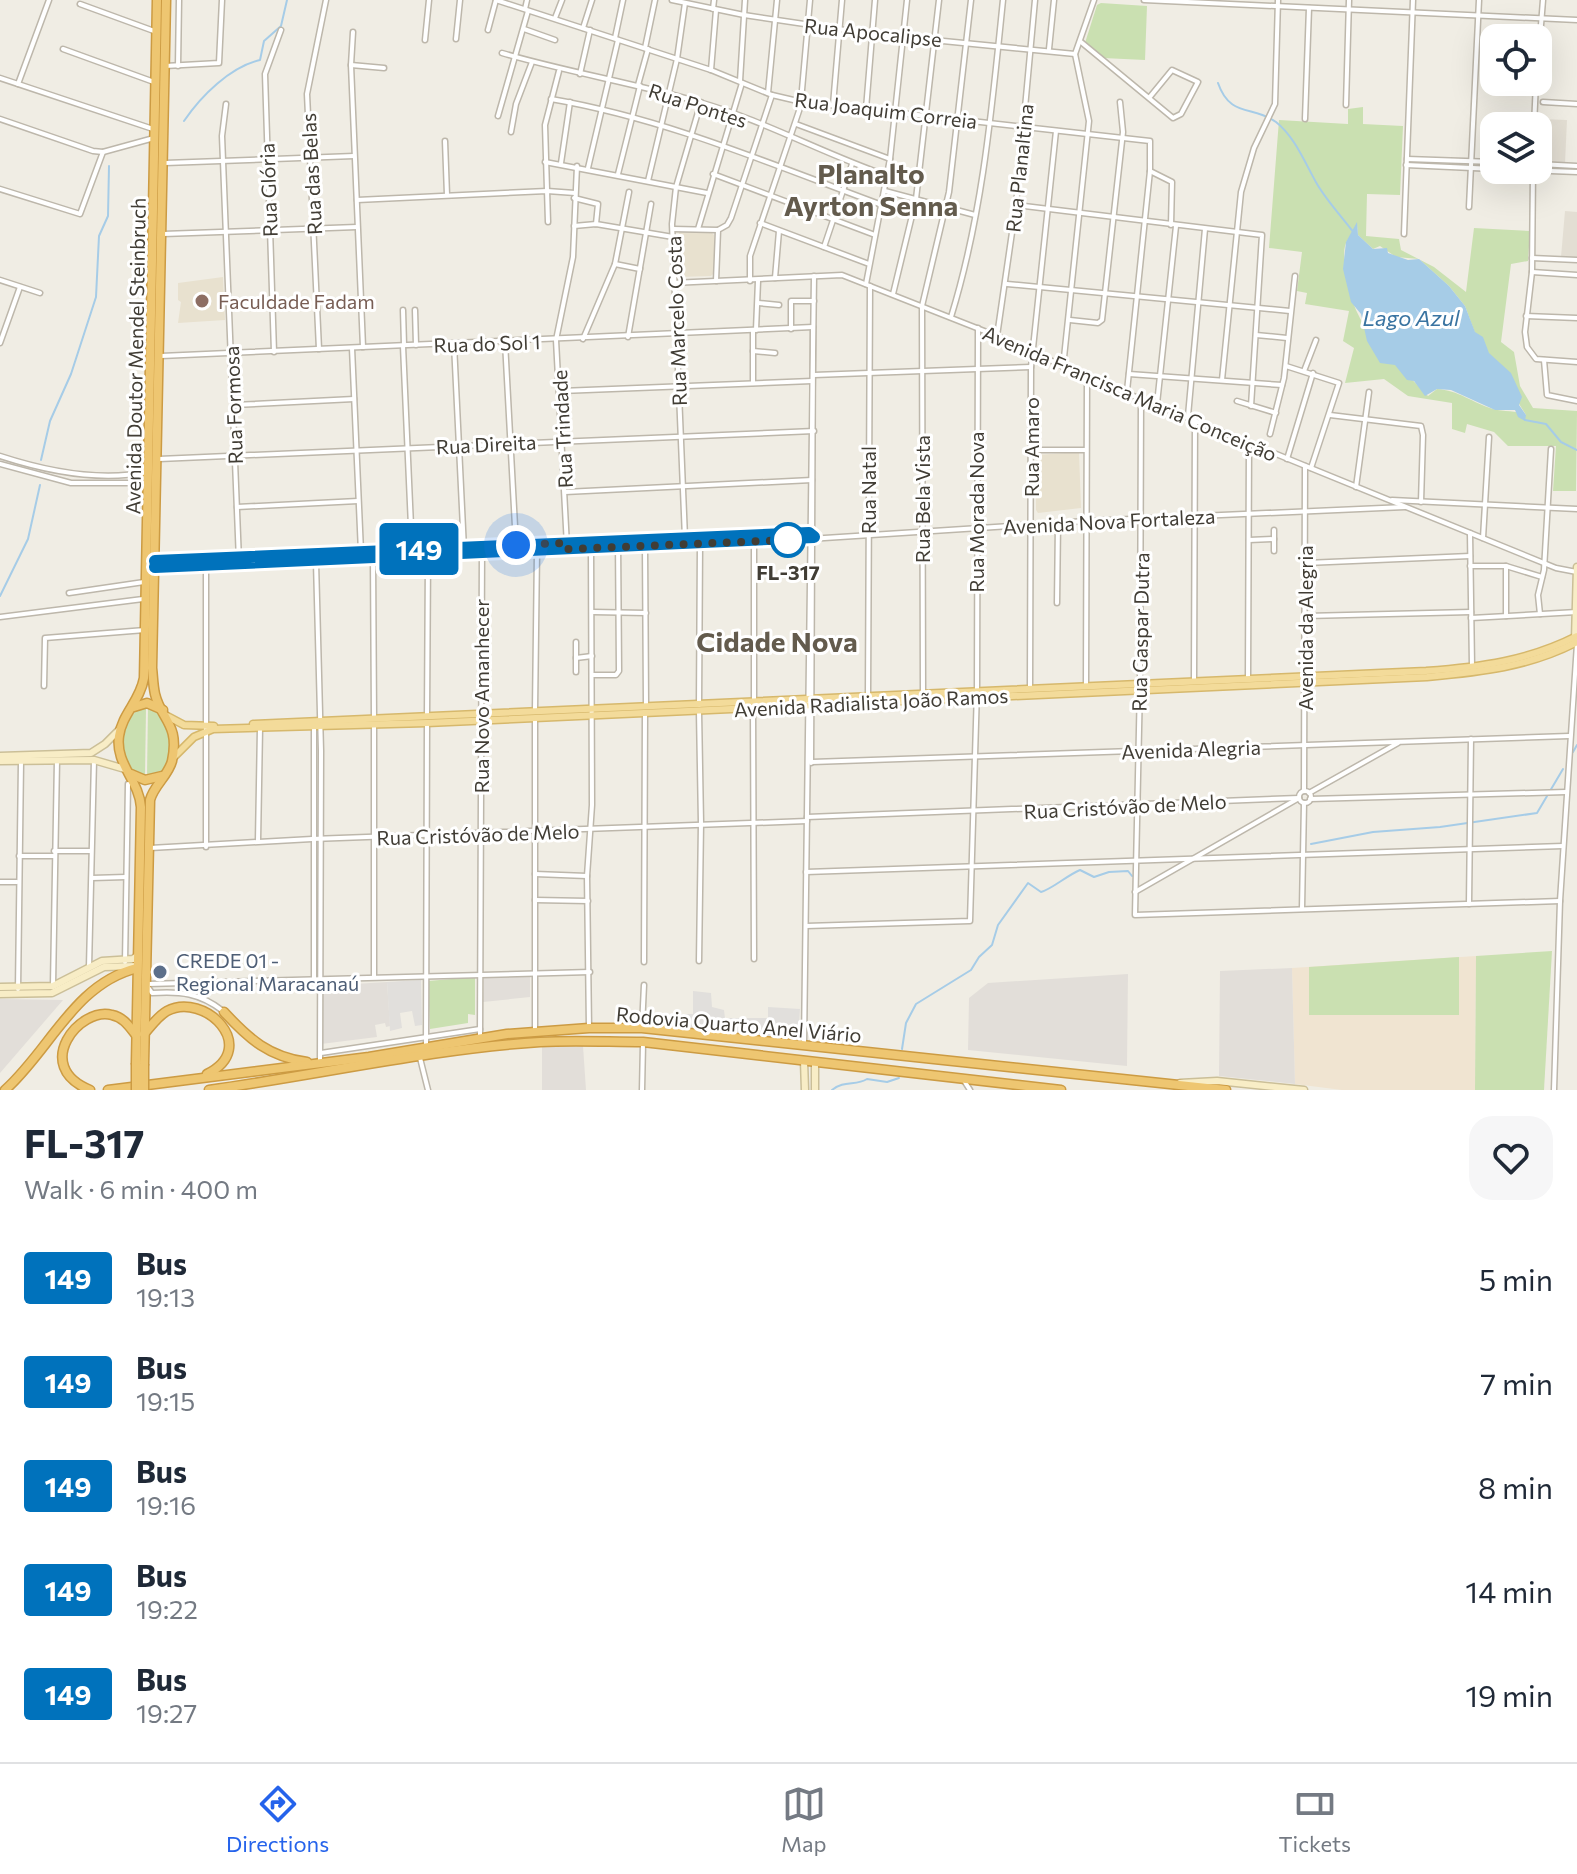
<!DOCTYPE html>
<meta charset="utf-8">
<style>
body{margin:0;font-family:Commissioner,sans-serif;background:#f6f6f7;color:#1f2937;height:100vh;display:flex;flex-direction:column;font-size:30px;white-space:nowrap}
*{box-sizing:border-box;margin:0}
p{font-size:26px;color:#747a83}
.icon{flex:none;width:44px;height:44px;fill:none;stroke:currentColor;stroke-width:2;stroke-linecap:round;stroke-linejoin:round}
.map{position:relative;height:1090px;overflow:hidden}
.details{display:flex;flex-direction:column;background:#fff;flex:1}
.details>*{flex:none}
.badge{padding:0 16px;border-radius:6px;font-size:28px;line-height:52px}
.tools{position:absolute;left:1480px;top:24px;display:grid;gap:16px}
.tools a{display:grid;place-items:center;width:72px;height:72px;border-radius:16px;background:#fff;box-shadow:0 8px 32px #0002;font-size:40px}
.you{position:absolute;width:40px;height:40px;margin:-20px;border:6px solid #fff;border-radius:50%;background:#1a73e8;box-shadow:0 0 0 12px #1a73e833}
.map>.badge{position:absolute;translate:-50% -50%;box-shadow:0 0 0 4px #fff}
.round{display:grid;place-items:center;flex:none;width:84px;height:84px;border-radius:24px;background:#f6f6f7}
.overview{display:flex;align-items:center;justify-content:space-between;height:136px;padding:0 24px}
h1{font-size:38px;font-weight:700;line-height:60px}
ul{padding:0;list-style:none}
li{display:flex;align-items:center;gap:24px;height:104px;padding:0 24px}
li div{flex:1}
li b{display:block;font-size:30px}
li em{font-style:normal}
li .badge{min-width:88px;font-weight:700;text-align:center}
.menu{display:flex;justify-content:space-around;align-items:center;height:112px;border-top:2px solid #e0e1e3;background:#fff;font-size:22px;color:#747a83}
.menu a{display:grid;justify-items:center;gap:4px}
.menu .current{color:#2563eb}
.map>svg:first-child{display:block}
</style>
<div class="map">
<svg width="1577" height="1090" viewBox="0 0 1577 1090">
<rect width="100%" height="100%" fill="#f0ede4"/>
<g fill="#e3ded3">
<path d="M1541,119L1567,120L1565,163L1539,162Z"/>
<path d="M1565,211L1577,212V258L1561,257Z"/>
</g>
<path fill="#f0e4d1" d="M1476,956L1475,1090H1342L1295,1084L1292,968Z"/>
<g fill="#e2ded9">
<path d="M1292,968L1295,1084L1219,1076L1220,971Z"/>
<path d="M1128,974L1127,1066L968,1050L969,998L988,983Z"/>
<path d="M530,976V997L483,1002L484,978Z"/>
<path d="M387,982L390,1026L386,1027L385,1023L375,1025L377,1037L321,1044V986Z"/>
<path d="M0,999L63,1000L0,1073Z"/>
<path d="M583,1046L586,1090H542V1047Z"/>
</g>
<g fill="#e8e1cf">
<path d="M679,231L711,232L714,235V273L711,276L678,277L676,274Z"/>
<path d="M223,277L225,320L178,323L181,302L178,300V283Z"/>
<path d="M1079,452L1081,508L1038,513L1036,510V455Z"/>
</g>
<g fill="#cae0b1" fill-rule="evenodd">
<path d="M1101,3L1147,6L1145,60L1103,58L1085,43L1097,5Z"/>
<path d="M1363,107V124L1403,126L1400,195L1367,194L1366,236L1399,239L1401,250L1434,267L1466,292L1474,228L1530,231L1528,261L1511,264L1501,342L1514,352L1520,386L1533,408L1577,411L1576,491H1553L1556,446H1508L1494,432L1467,424L1465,433L1452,429V403L1408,396L1384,379L1345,383L1354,348L1343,341L1349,311L1305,304L1307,293L1297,291L1302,252L1269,248L1279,120L1348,124V109ZM1357,225L1358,235L1373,249L1380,246L1396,257L1419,259L1449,286L1465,306L1475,333L1526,415C1515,410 1505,412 1493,409C1473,403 1458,390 1437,389L1428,396C1388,353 1353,332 1346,271C1345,263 1343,254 1345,246C1347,238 1354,233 1357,225Z"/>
<path d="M148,707C174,716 176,755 159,774L147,777Z"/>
<path d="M141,708H146L145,777C139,774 133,771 129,766C117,749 123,718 141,708Z"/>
<path d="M1552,951L1544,1090H1475L1476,956Z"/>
<path d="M1459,957V1015H1309V967Z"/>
<path d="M475,977V1015L468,1014V1023L430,1029L428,981Z"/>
</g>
<g fill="#e1dfdc">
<path d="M421,980L422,1025L415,1026L412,1011L400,1013L402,1028L390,1031L387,982Z"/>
<path d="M693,991L711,993L712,1007L724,1010L725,1018H768V1007L800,1009L798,1039L645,1025V1017L677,1020L678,1014H693Z"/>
</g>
<path fill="#a6cce7" d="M1357,222L1358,235L1373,249L1387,248L1388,253L1408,260L1419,259L1449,286L1465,306L1475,332L1483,337L1489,353L1511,373L1522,397L1519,405L1526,415L1525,421L1518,417L1515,410H1495L1451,390L1437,389L1425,396L1414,381L1407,380L1395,365L1380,363L1367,341L1361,314L1351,302L1343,269L1346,242Z"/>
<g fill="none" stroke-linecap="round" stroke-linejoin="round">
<g stroke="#a6cce7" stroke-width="2">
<path d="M1218,83C1230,118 1253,105 1276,122C1295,137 1305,163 1317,184C1327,201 1342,217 1354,233"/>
<path d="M184,121C201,96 230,67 260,60L264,41L281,26L287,0"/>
<path d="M1525,420L1546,424L1561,442L1577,450"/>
<path d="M41,460L50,421L71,374L96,297L99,236L108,216L109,166"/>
<path d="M0,596L28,539L40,485"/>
<path d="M1573,752L1577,745"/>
<path d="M1311,844L1373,832L1440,827L1537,813L1563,769"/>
<path d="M902,1049L906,1023L916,1004L971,970L979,957L992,945L998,925L1028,883L1041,892C1052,889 1066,876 1080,870L1094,877L1109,872L1128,871L1132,876"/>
<path d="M832,1090C844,1080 856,1086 867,1079L887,1082L899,1078"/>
</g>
<g stroke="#bdb7ab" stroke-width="7">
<g id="street">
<path d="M496,0L711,70L772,95L802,102L1150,141V171L1127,391"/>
<path d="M672,0L744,15L872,34L1075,54"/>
<path d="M1144,0L1577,20"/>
<path d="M80,4L154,31"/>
<path d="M525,9L527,0"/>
<path d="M713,9L714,0"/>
<path d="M555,18L562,0"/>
<path d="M583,28L592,0"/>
<path d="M524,29L555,40"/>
<path d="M488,30L496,0"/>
<path d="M353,32L351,65L363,347"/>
<path d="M615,38L623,0"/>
<path d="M456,39L460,0"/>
<path d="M425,40L429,0"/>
<path d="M1081,42L1173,118L1181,114L1198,82L1172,70L1149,98"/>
<path d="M645,48L655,0"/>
<path d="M63,49L154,82"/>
<path d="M1049,49L1054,0"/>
<path d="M502,53C567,72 634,83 699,102C763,120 824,154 888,176"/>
<path d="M1538,62L1543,0"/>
<path d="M351,65L384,68"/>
<path d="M165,66L219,63L222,0"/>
<path d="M178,66L179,0"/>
<path d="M711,70L716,10"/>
<path d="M580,74L590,30"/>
<path d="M0,78L153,129"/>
<path d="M740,81L745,0"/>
<path d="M18,84L49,0"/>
<path d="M638,85L648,49"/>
<path d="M768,93L777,0"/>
<path d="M551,99C667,119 773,165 882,205"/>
<path d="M801,101L810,0"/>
<path d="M1543,102L1577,104"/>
<path d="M226,104L222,136L239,561"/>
<path d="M833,105L842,0"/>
<path d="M1346,105L1349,0"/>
<path d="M866,109L875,0"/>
<path d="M498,116L528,11"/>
<path d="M0,119L93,151L103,152L154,138"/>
<path d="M1305,119L1309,8"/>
<path d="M796,124L890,159"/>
<path d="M1534,126L1536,82"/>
<path d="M511,132L516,104L532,62"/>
<path d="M445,141L447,195"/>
<path d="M1407,159L1494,162"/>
<path d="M545,162L707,193"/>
<path d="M165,163L354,156"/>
<path d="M561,163L570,102"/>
<path d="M1538,164L1577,166"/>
<path d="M1406,165L1494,169"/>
<path d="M588,168L618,40"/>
<path d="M1523,170L1577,172"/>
<path d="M1533,170L1532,272L1525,332L1527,347L1536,359L1577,362"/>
<path d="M1150,171L1172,182L1171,225"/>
<path d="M618,174L640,86"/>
<path d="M713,174L875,235"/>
<path d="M648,181L677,59L685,3"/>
<path d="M0,189L80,214L103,152"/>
<path d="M885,191L975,215"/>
<path d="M574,198L598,204L596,224"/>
<path d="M357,200L547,191L575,193"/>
<path d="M1016,205L1262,235L1251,406"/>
<path d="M1469,207L1479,0"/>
<path d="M548,222L545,125L559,71"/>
<path d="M760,223L869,264"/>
<path d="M574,226L596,224L673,237"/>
<path d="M673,229L718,230"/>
<path d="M698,229L742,83"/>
<path d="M163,234L357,227"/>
<path d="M1404,234L1413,0"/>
<path d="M824,247L852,164"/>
<path d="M1532,258L1577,260"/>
<path d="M615,264L640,269"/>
<path d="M1532,272L1577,275"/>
<path d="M775,278L779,231"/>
<path d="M0,280L40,293"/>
<path d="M716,281L718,230L727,225L731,218L772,95"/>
<path d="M750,281V256L802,102"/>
<path d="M672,283L842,275L997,336L1087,377L1556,568L1577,572"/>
<path d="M866,284L890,159L907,0"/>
<path d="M1007,284L1290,311"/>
<path d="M893,294L916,199L939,0"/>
<path d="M758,303L779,305"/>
<path d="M403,310L404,345"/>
<path d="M415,310L416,345"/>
<path d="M1526,316L1577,318"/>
<path d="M951,317C983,213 992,107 1003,0"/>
<path d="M1070,320L1098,323L1102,320L1123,132L1120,102"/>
<path d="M791,329V301H814"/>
<path d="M756,330L758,281"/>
<path d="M753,331V383"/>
<path d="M1256,335L1287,338"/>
<path d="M997,336L1016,205L1035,0"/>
<path d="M628,337L651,204"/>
<path d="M583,339L615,264L629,192"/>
<path d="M505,342L516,545"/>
<path d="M0,343L20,287"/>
<path d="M454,344L464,549"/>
<path d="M403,346L412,549"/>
<path d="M352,348L361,552"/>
<path d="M319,349L307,94L326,0"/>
<path d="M753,351L775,353"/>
<path d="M274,352L265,74L281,30"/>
<path d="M161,356L813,327"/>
<path d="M1544,360L1547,395L1577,401"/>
<path d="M1286,366L1339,383L1311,468"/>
<path d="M1063,367L1089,121L1075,54L1094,0"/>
<path d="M1304,371L1316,340"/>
<path d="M1129,374L1282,385"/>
<path d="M814,375L1031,367"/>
<path d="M1222,380L1241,192L1254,148L1275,104L1278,0"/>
<path d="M561,391L812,381"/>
<path d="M1141,398L1140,683L1135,915L1560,901"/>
<path d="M1237,401L1276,413"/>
<path d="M1157,404L1176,226"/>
<path d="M234,405L354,399"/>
<path d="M1330,415L1421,426L1423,435L1421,502"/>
<path d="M1188,416L1205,229"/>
<path d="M1270,434L1284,378L1295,276"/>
<path d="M1032,450H1086"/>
<path d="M0,456C46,471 98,482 147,472"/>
<path d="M159,459L814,431"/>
<path d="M1287,459L1313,373"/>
<path d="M0,464L71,483H147"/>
<path d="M1356,487L1369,392"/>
<path d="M565,492L812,480"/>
<path d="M1392,500L1577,509"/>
<path d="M237,507L358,501"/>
<path d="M1274,530V551"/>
<path d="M1470,533L1472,666"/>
<path d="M685,538L672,224L676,187L701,102"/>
<path d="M1483,538L1489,437"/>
<path d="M1249,540L1274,539"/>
<path d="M567,546L556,340L573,257L577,166"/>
<path d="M645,546L646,705"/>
<path d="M373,558L374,719"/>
<path d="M155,561L809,533"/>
<path d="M316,562L321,751L320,1063"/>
<path d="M1306,563L1470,556"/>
<path d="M206,565V847"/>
<path d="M1470,566H1506L1542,577"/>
<path d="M155,567L809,539L1086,521L1405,507"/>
<path d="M69,593L144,582"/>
<path d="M1057,603L1058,523"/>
<path d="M593,612L646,613"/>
<path d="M1540,614L1538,595L1544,570L1551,449"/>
<path d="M1306,616L1471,612"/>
<path d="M1506,616V566"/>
<path d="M0,617L143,599"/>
<path d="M1471,618L1577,612"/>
<path d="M576,642V672"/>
<path d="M576,658L592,656"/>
<path d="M592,675H616L619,671L618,541"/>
<path d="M1248,679L1249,443"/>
<path d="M1194,681L1195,420"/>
<path d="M1086,685L1087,377"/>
<path d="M44,686L45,638L145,630"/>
<path d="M1030,687L1031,367L1056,131"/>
<path d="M923,692L922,306L949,192L971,0"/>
<path d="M868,695L870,286"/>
<path d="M754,702V535"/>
<path d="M699,705L700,543"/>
<path d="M753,707L754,959"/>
<path d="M535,710L537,551"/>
<path d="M427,715L428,556"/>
<path d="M314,725V980"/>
<path d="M812,762L1569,736"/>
<path d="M811,763L813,327"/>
<circle cx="1305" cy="797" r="6"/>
<path d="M1304,791L1305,466"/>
<path d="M1309,793L1398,743"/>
<path d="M1310,799L1566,792"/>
<path d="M807,817L1299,798"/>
<path d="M258,841L260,728"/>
<path d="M150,848L312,839L807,821"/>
<path d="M54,851H91"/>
<path d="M19,856H54"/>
<path d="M806,872L1563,846"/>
<path d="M535,874L587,876"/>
<path d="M92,878L126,877"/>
<path d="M0,882H17"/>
<path d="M1135,892L1299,798"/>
<path d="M535,900L588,901"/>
<path d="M1469,904L1471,739"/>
<path d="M1302,908L1304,803"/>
<path d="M806,926L970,921L977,690L978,328"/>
<path d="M699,961L701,823L699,712"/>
<path d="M125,962L128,784"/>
<path d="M644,962L645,713"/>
<path d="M89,967L94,760"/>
<path d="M374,977V724"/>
<path d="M148,984L590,972"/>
<path d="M53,985L57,760"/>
<path d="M148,987L152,993C180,991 200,993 223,1011"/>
<path d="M18,989L21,762"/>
<path d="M642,1027L644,985"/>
<path d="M589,1028L587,876L592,805L591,548"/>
<path d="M535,1032V718"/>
<path d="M480,1037L482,547"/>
<path d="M804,1044L814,276"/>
<path d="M426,1047L427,723"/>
<path d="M321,1053L480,1029"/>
<path d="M420,1058L428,1090"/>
<path d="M963,1079L970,1090"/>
<path d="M642,1090L643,1044"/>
<path d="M1554,1090L1560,901L1577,644"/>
</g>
</g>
<g stroke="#cbbf98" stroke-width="9">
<g id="secondary">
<path d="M1575,639L1577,567"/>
<path d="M0,756L91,753L105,744L121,728"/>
<path d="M0,761L94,760L125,769"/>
<path d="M0,987L53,986L102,961L133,959L137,956"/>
<path d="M0,994L52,993L104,967L137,966"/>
<path d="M804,1061L805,1090"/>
<path d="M815,1062V1090"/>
<path d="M1180,1083L1217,1081L1304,1090"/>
</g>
</g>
<g stroke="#d6b86c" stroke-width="9">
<g id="primary">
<path d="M167,716L184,725L214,726"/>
<path d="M253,724L1426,671C1480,667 1528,661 1577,636"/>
<path d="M173,758L194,737L213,729L427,723L1427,677C1480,672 1529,667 1577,642"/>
</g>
</g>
<g stroke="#cc9b43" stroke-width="11">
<g id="highway">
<path d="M134,707L147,703L163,710"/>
<path d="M131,774L145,780L162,776"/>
<path d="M224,1012C249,1039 269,1057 307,1062"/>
<path d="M144,1034C151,1026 158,1016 167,1011C204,991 261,1047 207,1074"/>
<path d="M136,1063L141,807C139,780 115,764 119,736C122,714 140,701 144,678L157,0"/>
<path d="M144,1064L150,800C154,785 168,776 172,761C180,724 161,720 155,694C153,685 153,676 152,668L166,0"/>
<path d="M5,1090C50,1050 74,984 137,968"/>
<path d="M90,1090C31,1066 80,1006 112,1015C123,1017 129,1026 136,1035"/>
<path d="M108,1090L369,1057L507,1034L589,1028H642L1226,1090"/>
<path d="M209,1090C317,1075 431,1049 540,1042C575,1040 609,1042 643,1042L1061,1090"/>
</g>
</g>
<use href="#street" stroke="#fff" stroke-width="4"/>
<use href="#secondary" stroke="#f8edc6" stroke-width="6"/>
<use href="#primary" stroke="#f3db9a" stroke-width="6"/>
<use href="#highway" stroke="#eec671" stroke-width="8"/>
<g stroke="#cc9b43" stroke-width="11" stroke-linecap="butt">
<g id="highway-bridge">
<path d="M144,1064V1090"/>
<path d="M136,1090V1063"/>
</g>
</g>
<use href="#highway-bridge" stroke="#eec671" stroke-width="8"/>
</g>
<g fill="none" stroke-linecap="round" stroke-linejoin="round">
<g stroke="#fff" stroke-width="18">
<path id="line" d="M155,561L809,533L814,537L155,567"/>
</g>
<use href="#line" stroke="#0072bc" stroke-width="12"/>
<path stroke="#413d35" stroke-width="8" stroke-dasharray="0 14.4" d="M516,545L567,543L568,549L788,540"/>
</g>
<circle fill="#8d6e63" stroke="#fff" stroke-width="3" cx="202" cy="301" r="8"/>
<circle fill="#fff" stroke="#0072bc" stroke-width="4" cx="788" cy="540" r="16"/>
<circle fill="#5c6f8a" stroke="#fff" stroke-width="3" cx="160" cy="972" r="8"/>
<g text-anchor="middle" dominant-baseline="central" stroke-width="6" stroke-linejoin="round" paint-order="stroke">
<g font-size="20" fill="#413d35" stroke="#fff">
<text transform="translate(873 32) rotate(6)">Rua Apocalipse</text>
<text transform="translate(698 105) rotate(18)">Rua Pontes</text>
<text transform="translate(886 110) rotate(7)">Rua Joaquim Correia</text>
<text transform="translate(1019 168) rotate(-84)">Rua Planaltina</text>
<text transform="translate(311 174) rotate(-93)">Rua das Belas</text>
<text transform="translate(268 190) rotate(-92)">Rua Glória</text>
<text transform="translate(676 321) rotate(-92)">Rua Marcelo Costa</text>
<text transform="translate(487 343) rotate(-2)">Rua do Sol 1</text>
<text transform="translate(135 356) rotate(-89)">Avenida Doutor Mendel Steinbruch</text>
<text transform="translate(1130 393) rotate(23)">Avenida Francisca Maria Conceição</text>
<text transform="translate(233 405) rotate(-92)">Rua Formosa</text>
<text transform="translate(562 429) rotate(-93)">Rua Trindade</text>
<text transform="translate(486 444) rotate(-3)">Rua Direita</text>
<text transform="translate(1031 447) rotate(-90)">Rua Amaro</text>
<text transform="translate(868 490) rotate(-90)">Rua Natal</text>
<text transform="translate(922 499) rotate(-90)">Rua Bela Vista</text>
<text transform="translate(976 512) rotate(-90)">Rua Morada Nova</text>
<text transform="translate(1109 521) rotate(-3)">Avenida Nova Fortaleza</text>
<text transform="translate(1305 628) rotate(-90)">Avenida da Alegria</text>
<text transform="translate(1140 632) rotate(-89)">Rua Gaspar Dutra</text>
<text transform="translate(481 696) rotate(-90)">Rua Novo Amanhecer</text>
<text transform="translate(871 702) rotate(-3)">Avenida Radialista João Ramos</text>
<text transform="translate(1191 749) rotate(-2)">Avenida Alegria</text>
<text transform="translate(1125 806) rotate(-3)">Rua Cristóvão de Melo</text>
<text transform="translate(478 834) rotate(-2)">Rua Cristóvão de Melo</text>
<text transform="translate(739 1024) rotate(5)">Rodovia Quarto Anel Viário</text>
</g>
<g font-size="20" fill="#785e54" stroke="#fff" text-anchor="start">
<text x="218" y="301">Faculdade Fadam</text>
</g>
<g font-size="20" font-weight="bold" fill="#413d35" stroke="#fff">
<text x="788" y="572">FL-317</text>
</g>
<g font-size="20" fill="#4e5e75" stroke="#fff" text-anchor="start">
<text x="176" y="960">CREDE 01 -<tspan x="176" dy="23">Regional Maracanaú</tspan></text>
</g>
<g font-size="22" font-style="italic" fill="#3a74a1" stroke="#fff">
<text x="1411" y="317">Lago Azul</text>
</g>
<g font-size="28" font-weight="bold" fill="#635b4d" stroke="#fff">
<text x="871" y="173">Planalto<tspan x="871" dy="32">Ayrton Senna</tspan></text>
<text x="777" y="641">Cidade Nova</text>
</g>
</g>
</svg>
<div class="tools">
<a><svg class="icon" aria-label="locate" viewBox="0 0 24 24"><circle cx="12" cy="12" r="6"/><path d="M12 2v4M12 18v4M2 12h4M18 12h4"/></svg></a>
<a><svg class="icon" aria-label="layers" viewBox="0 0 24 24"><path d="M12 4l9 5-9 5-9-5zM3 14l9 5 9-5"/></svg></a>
</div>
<div class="you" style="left:516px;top:545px"></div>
<b class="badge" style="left:419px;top:549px;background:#0072bc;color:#fff">149</b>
</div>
<section class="details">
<div class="overview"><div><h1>FL-317</h1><p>Walk · 6 min · 400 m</p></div><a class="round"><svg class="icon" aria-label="heart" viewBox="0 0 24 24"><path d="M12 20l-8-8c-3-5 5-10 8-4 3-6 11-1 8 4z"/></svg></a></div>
<ul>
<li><span class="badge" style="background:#0072bc;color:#fff">149</span><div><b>Bus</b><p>19:13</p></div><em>5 min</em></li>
<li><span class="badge" style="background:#0072bc;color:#fff">149</span><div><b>Bus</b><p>19:15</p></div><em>7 min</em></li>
<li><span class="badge" style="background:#0072bc;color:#fff">149</span><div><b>Bus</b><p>19:16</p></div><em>8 min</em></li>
<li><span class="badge" style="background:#0072bc;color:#fff">149</span><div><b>Bus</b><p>19:22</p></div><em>14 min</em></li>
<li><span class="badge" style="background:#0072bc;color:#fff">149</span><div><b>Bus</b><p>19:27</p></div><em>19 min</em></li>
</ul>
</section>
<nav class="menu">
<a class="current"><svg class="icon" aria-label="directions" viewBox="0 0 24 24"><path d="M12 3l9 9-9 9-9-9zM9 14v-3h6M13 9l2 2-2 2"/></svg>Directions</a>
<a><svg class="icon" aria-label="map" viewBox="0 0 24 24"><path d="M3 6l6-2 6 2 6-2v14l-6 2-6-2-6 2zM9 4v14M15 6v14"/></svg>Map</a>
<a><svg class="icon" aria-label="tickets" viewBox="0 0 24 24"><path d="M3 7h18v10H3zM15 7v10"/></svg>Tickets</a>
</nav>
